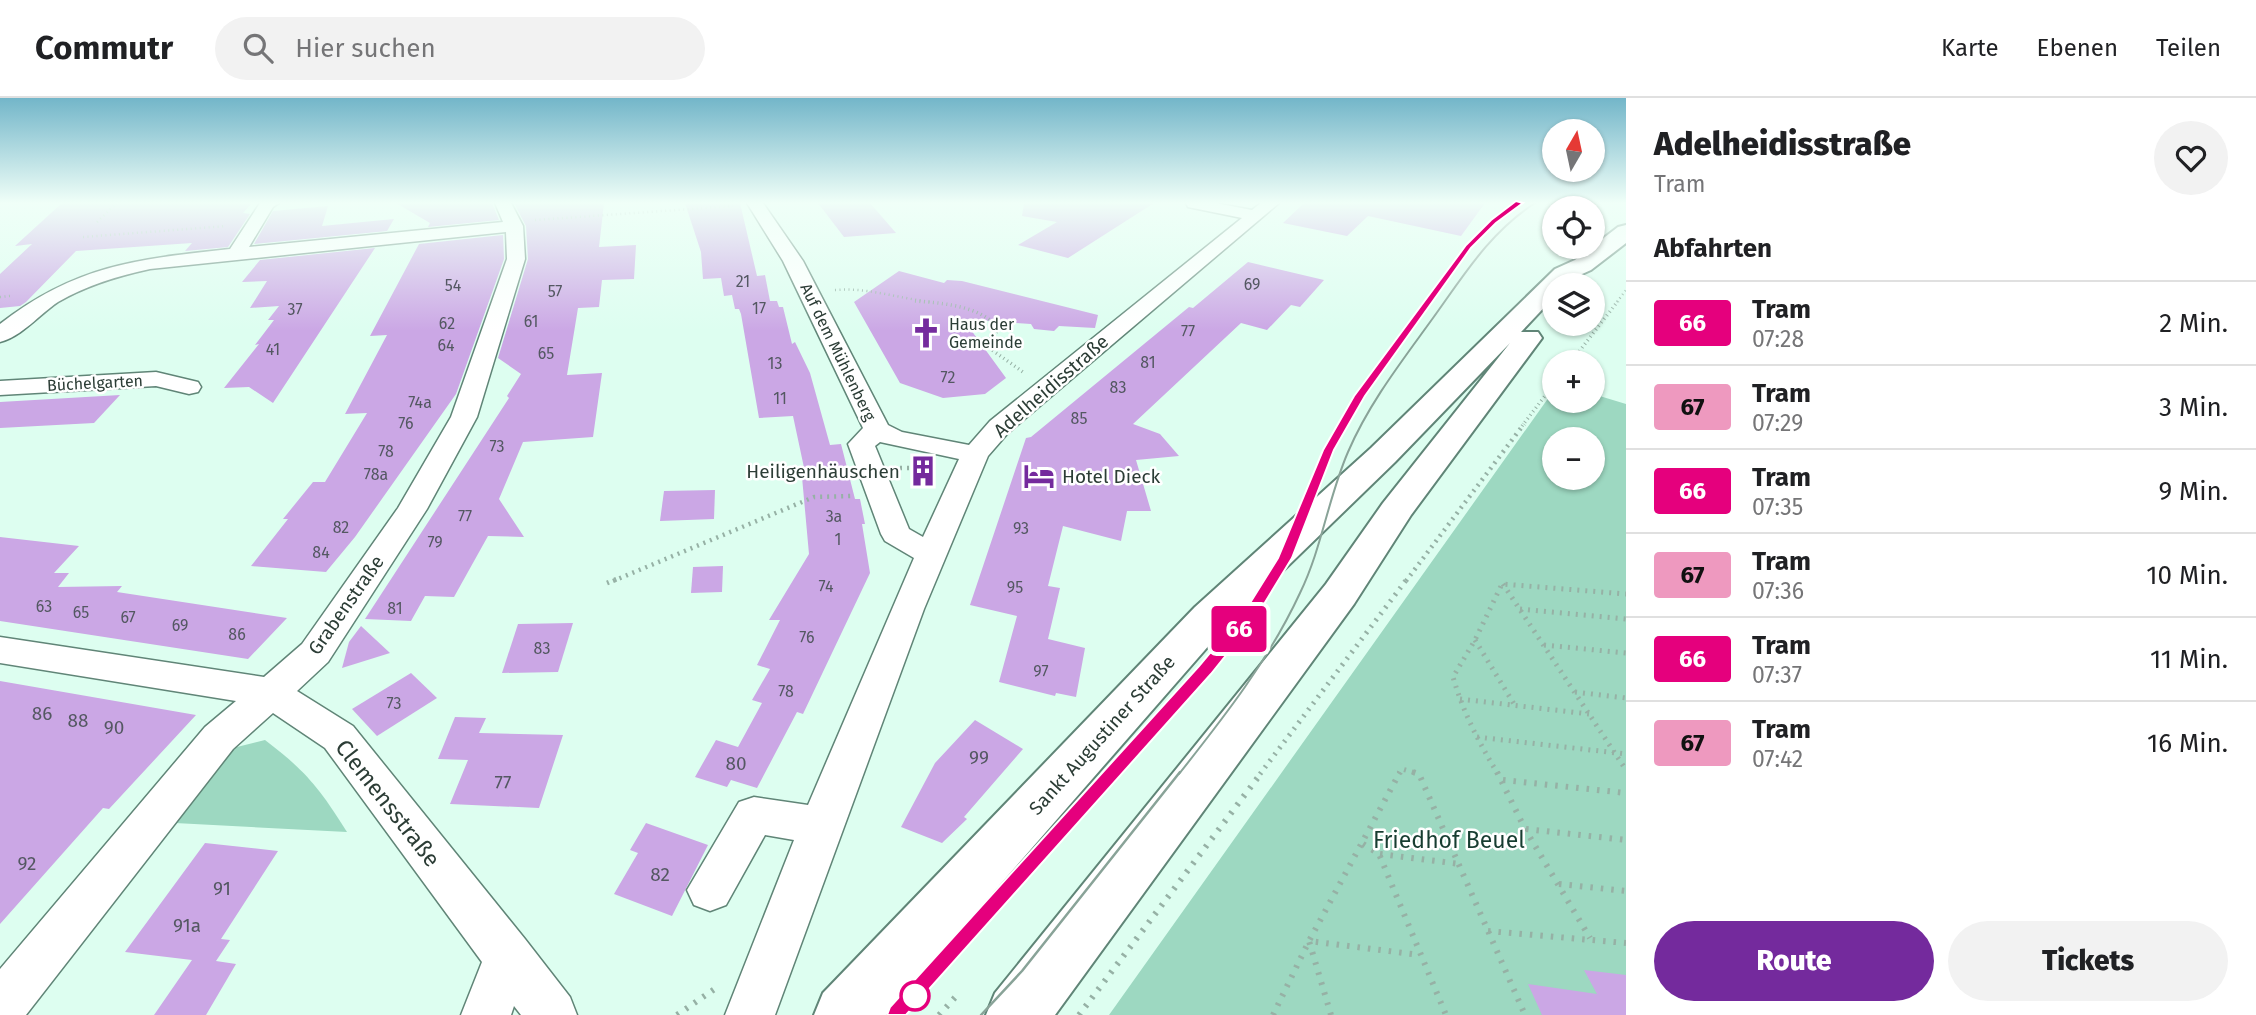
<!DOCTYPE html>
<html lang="de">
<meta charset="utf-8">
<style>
body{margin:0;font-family:"Fira Sans",sans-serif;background:#f2f2f2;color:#202124;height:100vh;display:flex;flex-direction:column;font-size:26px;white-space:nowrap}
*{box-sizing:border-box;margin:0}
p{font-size:23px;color:#757577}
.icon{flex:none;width:38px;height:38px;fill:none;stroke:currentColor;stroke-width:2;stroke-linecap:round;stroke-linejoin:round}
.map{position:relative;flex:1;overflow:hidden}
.sheet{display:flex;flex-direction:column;background:#fff;width:630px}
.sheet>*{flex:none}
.badge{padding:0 14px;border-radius:5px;font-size:24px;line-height:46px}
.needle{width:46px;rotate:9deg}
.buttons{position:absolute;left:1542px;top:21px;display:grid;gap:14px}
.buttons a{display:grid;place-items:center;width:63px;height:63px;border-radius:50%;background:#fff;box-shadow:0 2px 5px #0004;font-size:35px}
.map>.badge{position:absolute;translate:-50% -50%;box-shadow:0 0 0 4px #fff}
h2{padding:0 28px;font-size:26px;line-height:63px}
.round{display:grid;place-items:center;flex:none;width:74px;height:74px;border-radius:37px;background:#f2f2f2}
.head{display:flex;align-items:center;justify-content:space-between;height:119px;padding:0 28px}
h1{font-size:33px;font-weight:800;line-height:52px}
.primary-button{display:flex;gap:14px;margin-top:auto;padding:14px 28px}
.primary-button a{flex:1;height:80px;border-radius:42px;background:#742a9d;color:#fff;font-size:28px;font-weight:800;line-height:80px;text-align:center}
.primary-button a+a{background:#f2f2f2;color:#202124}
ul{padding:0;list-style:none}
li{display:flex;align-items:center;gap:21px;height:84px;padding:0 28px;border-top:2px solid #e0e0e0}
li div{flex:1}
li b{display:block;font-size:26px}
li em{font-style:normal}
li .badge{min-width:77px;font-weight:700;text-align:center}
header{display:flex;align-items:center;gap:42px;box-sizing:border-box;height:98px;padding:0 35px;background:#fff;border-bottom:2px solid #e0e0e0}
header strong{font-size:33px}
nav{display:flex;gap:38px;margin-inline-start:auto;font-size:24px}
.search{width:490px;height:63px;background:#f2f2f2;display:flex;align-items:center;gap:18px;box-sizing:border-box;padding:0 24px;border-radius:38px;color:#757577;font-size:26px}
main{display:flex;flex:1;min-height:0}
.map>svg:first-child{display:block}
</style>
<header>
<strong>Commutr</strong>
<div class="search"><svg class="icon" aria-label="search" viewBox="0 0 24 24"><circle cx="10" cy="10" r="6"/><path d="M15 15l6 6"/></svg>Hier suchen</div>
<nav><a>Karte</a><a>Ebenen</a><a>Teilen</a></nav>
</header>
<main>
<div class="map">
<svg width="1626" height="917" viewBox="0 0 1626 917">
<rect width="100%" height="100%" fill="#ddfef0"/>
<g fill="#9dd8c1" fill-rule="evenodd">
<path d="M1554,292V303H1592L1593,296L1626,306V917H1109ZM1554,341H1592V380H1554Z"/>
<path d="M265,642C306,673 320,691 347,734L175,725L233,650Z"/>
</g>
<g fill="#cba7e5">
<path d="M62,105H252L243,115L250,116L228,149L185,153L192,145L76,153L26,204L20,208L0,210V176L32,146L15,148Z"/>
<path d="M396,105H492L499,122L428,129L430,125Z"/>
<path d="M514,105H604L599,149L636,147L634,181L602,182L599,209L578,210L567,277L602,275L593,339L523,344L499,401L524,439L488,438L454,499L425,498L411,523L365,521L509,300L507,298L521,276L498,260L528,161L526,128Z"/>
<path d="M685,105H740L757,178L765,177L770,203H777L779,209H783L792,246L795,244L810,275L830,347L841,346L855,401H860L865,426H862L870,475L803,616L797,614L757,690L731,682L727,689L695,679L716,642L738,649L762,605L752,602L770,571L757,567L780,522H769L809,456L802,379H806L793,318L759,320L741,216L739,211H735L732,197L724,198L721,180L703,181L701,154Z"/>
<path d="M818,105H870L896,135L844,139Z"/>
<path d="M1024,105H1154L1068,160L1018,147L1057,124L1022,118Z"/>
<path d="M1304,105H1485L1461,138L1368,118L1347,138L1283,125Z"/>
<path d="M328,108L322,128L394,121L387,133L254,146L273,113Z"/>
<path d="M503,137L504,161L456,296L355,439L326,474L251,468L288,421H283L313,384H325L367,315L345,316L387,237L370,238L419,146Z"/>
<path d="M375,150L273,305L249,289L224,290L259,246L255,247L274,222H268L279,208L250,210L267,183L242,184L260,162Z"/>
<path d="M1248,164L1324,182L1300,209L1291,207L1267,232L1241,225L1133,326L1160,336L1179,358L1136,362L1151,413H1127L1121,443L1063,428L1048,488L1060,490L1048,541L1085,550L1076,599L1056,595L1055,598L999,584L1017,518L970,507L1026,340L1031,339L1189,209L1193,210Z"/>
<path d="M899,173L944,185L947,182L962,183L1098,217L1095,230L1059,228L1054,233L1034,231L1031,226L963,221L1006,280L985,296L943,300L900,285L854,204Z"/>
<path d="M120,297L94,325L0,330V304Z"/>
<path d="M715,392L714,421L660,423L664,393Z"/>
<path d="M0,439L79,448L54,475H69L58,489L122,488L117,494L287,520L248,561L0,523Z"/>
<path d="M723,468L722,494L691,495L693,469Z"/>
<path d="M573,525L558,574L502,575L518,526Z"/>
<path d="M361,528L390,555L342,570L349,544Z"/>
<path d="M411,575L437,600L377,638L352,611Z"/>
<path d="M0,583L196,617L109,711L103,710L0,826Z"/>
<path d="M455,619L486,620L479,635L563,637L539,710L450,706L468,662L438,661Z"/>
<path d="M975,622L1023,651L964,719L967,721L942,745L901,729L935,665Z"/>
<path d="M646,725L708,747L672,818L614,796L638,755L630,752Z"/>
<path d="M205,745L278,753L221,841L230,842L216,863L236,866L206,917H154L192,862L125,854Z"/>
<path d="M1584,872L1626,877V917H1542L1528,886L1597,896Z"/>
</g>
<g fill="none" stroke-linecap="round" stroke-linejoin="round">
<g stroke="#608577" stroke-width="3">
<g id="minor">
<path d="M260,105H279L273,109L249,149L503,124L495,105H511L523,128L525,161L477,319L427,411L328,564L297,593L353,628L525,841L570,899L577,917H521L514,908L511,917H461L482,864L325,650L273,615L233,651L26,917H0V871L205,629L236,603L0,565V539L264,579L302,546L398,410L451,319L507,161L506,134L150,171C118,178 87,187 58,204C40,216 21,239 0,244V226C76,167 137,161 230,151Z"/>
<path d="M747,105H763L803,163L888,327L902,334L969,347L990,323L1242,120L1188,109L1186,105H1215L1252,112L1261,105H1279L1008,335L988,358L924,511L775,917H725L794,742L765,737L726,807L710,813L694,807L687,792L739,704L754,699L808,707L914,460L885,443L881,436L848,346L863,330L783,163ZM880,344L959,361L923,439L909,431L875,348Z"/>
<path d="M156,274L198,284L201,289L198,294L189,296L156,288L0,297V283Z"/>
</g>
</g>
<g stroke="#608577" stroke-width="4">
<path id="major" d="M1626,127V145L1591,172L1571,181L1566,187H1554V199L1521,234H1538L1542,240L1411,417L1354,506L1055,917H986L995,895L1326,486L1383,405L1510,245L1395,364L1225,529L886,917H814L823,895L1195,509L1371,350L1555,171L1575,162L1618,129Z"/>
</g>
<g stroke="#96b1a5" stroke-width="2.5" stroke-dasharray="1 3.5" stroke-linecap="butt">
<path d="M535,122L733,108"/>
<path d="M97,124L117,105"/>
<path d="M83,139L226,128"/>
<path d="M835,192C868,189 900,201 933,204"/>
<path d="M0,199L10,198"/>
<path d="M1617,204L1626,192"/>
</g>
<g stroke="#96b1a5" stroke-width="3.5" stroke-dasharray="1 3.5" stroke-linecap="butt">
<path d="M915,203C943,205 982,208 999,231L985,247L1023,274"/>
<path d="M1571,264L1618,203"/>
<path d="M1522,328L1554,286"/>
</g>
<g stroke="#96b1a5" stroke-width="4.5" stroke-dasharray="2 5" stroke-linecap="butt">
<path d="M900,370H914L918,379"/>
<path d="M613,483L814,399L851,398"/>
<path d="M1406,483L1524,326"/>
</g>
<g stroke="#96b1a5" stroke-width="5" stroke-dasharray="2 6" stroke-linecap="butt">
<path d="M607,485L617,481"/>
<path d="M1503,486L1626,672"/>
<path d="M1520,511L1626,521"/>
<path d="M1475,542L1514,606"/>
<path d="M1544,547L1626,555"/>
<path d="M1575,594L1626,600"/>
<path d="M1460,601L1589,616"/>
<path d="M1477,639L1626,656"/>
<path d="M1260,676L1407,481"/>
<path d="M1399,676L1402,671L1419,676"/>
<path d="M1498,676C1479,645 1463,614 1453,579L1475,542L1502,486L1626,496"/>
</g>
<g stroke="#96b1a5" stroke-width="6" stroke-dasharray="2.5 8" stroke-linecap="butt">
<path d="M1413,674L1419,676L1525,917"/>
<path d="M1497,674L1525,731L1590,840"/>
<path d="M1503,682L1626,695"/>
<path d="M1526,731L1626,742"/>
<path d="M1363,746L1379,756L1446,917"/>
<path d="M1380,756L1460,766"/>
<path d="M1559,786L1626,793"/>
<path d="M1488,833L1626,845"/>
<path d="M677,917L716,890"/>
<path d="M939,917L960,894"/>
<path d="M1079,917L1262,674"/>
<path d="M1273,917L1309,843L1400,674"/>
<path d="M1331,917L1309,843L1420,857"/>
</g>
<use href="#minor" fill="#fff" fill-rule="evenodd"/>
<use href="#major" fill="#fff" fill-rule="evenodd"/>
<g stroke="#89a398" stroke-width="2">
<path d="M1112,676L1250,517L1285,460L1329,352L1359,298L1468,148L1493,123L1519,105"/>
<path d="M1179,676C1224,619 1269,562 1300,495C1322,450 1328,400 1348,354C1369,305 1402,263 1433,220C1464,177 1490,134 1535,105"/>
</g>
<g stroke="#89a398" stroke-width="2.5">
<path d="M898,917L1114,674"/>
<path d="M981,917L1022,873L1180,674"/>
</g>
</g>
<linearGradient id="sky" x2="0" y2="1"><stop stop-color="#73b6c9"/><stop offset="0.45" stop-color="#f0fff8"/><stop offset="1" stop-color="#f0fff8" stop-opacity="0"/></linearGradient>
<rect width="1626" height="233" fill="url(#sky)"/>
<path fill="#e5007d" stroke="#fff" stroke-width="2" d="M1516,103L1523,105L1496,125L1471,150L1365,298L1334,352L1292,460L1255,521L1211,576L906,917H887L890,909L1199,568L1245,513L1278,460L1323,352L1354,298L1466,147L1491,122Z"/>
<defs>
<g id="church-bare" transform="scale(2.415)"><path d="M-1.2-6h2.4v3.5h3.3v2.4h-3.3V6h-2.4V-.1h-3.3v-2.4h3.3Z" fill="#742a9d" stroke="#fff" stroke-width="2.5" paint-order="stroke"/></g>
<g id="building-bare" transform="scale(2.415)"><path d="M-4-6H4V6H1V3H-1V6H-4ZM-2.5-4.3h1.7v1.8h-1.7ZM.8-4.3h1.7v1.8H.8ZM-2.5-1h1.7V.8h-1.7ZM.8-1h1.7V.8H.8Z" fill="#742a9d" stroke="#fff" stroke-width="2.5" paint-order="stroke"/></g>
<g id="hotel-bare" transform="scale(2.415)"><path d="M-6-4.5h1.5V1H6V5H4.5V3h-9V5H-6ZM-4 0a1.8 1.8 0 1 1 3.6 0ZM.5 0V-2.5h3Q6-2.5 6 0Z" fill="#742a9d" stroke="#fff" stroke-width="2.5" paint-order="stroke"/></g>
</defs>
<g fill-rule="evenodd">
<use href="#church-bare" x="926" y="235"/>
<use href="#building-bare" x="923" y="373"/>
<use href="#hotel-bare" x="1039" y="378"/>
</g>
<circle fill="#fff" stroke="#e5007d" stroke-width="3.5" cx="915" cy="898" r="14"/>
<g text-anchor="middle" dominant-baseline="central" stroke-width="5" stroke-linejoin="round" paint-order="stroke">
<g font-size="16" fill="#545862">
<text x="743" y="183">21</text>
<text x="1252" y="186">69</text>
<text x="453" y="187">54</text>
<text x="555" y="193">57</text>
<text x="759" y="210">17</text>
<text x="295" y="211">37</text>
<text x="531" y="223">61</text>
<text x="447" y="225">62</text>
<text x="1188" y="233">77</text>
<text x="446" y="247">64</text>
<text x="273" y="251">41</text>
<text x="546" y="255">65</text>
<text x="1148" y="264">81</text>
<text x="775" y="265">13</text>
<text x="948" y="279">72</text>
<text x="1118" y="289">83</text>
<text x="780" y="300">11</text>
<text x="420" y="304">74a</text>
<text x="1079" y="320">85</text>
<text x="406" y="325">76</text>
<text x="497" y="348">73</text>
<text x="386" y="353">78</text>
<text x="376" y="376">78a</text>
<text x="465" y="418">77</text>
<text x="834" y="418">3a</text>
<text x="341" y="429">82</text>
<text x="1021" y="430">93</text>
<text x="838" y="441">1</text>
<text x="435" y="444">79</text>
<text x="321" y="454">84</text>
<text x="826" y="488">74</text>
<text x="1015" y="489">95</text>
<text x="44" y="508">63</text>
<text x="395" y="510">81</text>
<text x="81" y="514">65</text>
<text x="128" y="519">67</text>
<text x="180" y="527">69</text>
<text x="237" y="536">86</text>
<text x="807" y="539">76</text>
<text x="542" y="550">83</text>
<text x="1041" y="573">97</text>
<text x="786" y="593">78</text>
<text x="394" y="605">73</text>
</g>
<g font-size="16" fill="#2c3d36" stroke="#fff" text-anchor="start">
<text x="949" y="226">Haus der<tspan x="949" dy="18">Gemeinde</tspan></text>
</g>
<g font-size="16" fill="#2c3d36" stroke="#fff">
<text transform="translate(838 254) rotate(64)">Auf dem Mühlenberg</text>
<text transform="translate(95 285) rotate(-3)">Büchelgarten</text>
</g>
<g font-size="19" fill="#2c3d36" stroke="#fff">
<text transform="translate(1051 288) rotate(-41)">Adelheidisstraße</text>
<text transform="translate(346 507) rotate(-55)">Grabenstraße</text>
<text transform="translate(1102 637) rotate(-48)">Sankt Augustiner Straße</text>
</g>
<g font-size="19" fill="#2c3d36" stroke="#fff" text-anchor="end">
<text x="900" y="373">Heiligenhäuschen</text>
<text x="1062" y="378" text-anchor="start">Hotel Dieck</text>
</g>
<g font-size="19" fill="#545862">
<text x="42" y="615">86</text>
<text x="78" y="622">88</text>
<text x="114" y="629">90</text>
<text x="979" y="659">99</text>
<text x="736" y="665">80</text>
<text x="503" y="684">77</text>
<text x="27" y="765">92</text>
<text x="660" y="776">82</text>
<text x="222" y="790">91</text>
<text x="187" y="827">91a</text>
</g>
<g font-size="23" fill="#2c3d36" stroke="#fff">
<text transform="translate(388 705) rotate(52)">Clemensstraße</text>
</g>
<g font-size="23" fill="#173d31" stroke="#fff">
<text x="1449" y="742">Friedhof Beuel</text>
</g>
</g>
</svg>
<div class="buttons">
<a><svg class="needle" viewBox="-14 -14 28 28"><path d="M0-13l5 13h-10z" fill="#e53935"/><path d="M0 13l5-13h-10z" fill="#757577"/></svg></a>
<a><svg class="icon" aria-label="locate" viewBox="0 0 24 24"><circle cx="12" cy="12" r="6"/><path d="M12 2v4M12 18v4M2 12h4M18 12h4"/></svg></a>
<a><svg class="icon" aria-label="layers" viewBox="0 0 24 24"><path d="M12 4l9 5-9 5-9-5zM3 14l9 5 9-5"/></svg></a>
<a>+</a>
<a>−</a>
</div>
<b class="badge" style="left:1239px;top:531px;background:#e5007d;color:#fff">66</b>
</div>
<section class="sheet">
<div class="head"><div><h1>Adelheidisstraße</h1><p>Tram</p></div><a class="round"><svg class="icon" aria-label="heart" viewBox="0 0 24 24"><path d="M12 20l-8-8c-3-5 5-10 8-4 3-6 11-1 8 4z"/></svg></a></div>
<h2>Abfahrten</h2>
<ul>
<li><span class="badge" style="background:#e5007d;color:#fff">66</span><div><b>Tram</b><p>07:28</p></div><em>2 Min.</em></li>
<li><span class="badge" style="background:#ee99bf;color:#111">67</span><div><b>Tram</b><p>07:29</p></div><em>3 Min.</em></li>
<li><span class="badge" style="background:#e5007d;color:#fff">66</span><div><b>Tram</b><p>07:35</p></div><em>9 Min.</em></li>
<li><span class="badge" style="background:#ee99bf;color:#111">67</span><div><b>Tram</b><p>07:36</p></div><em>10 Min.</em></li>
<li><span class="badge" style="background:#e5007d;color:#fff">66</span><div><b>Tram</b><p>07:37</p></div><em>11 Min.</em></li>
<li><span class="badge" style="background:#ee99bf;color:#111">67</span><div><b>Tram</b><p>07:42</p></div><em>16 Min.</em></li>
</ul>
<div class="primary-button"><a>Route</a><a>Tickets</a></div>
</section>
</main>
